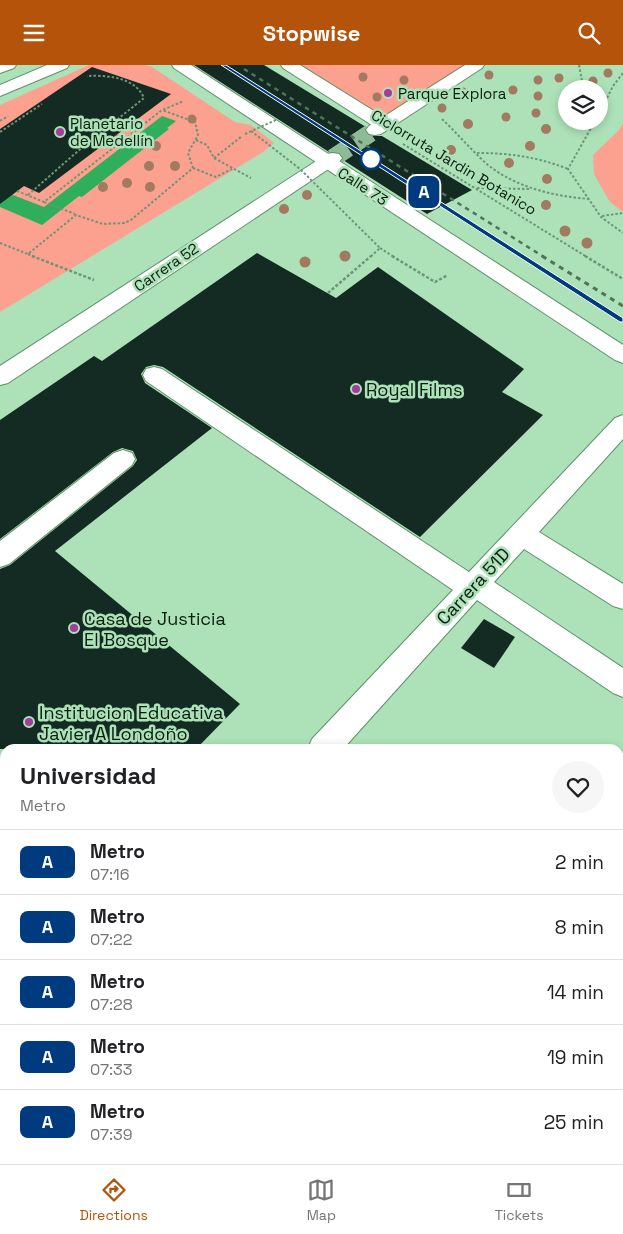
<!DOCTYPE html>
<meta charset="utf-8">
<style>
body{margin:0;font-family:"Space Grotesk",sans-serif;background:#f6f6f6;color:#202124;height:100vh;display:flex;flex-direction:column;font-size:19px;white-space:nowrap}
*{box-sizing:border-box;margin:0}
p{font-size:16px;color:#757577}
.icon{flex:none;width:28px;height:28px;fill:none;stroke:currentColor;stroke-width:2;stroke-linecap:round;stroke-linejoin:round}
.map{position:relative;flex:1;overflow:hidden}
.side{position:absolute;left:0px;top:679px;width:624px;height:421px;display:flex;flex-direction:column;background:#fff;border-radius:15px 15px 0 0;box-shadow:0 2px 8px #0003}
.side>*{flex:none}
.badge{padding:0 10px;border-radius:8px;font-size:18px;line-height:32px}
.fabs{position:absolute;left:558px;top:15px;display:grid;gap:10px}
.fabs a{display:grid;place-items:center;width:50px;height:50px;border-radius:50%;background:#fff;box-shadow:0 2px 8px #0003;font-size:25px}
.map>.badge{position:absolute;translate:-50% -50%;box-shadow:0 0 0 2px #fff}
.round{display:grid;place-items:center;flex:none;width:52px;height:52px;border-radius:26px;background:#f6f6f6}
.headline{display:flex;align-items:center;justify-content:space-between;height:85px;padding:0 20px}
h1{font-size:24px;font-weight:700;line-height:38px}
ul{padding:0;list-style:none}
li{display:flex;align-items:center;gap:15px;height:65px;padding:0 20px;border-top:1px solid #e0e0e0}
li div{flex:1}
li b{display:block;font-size:19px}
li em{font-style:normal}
li .badge{min-width:55px;font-weight:700;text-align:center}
header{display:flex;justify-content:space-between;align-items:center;height:65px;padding:0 20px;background:#b45309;color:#fff;font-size:22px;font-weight:700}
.tab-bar{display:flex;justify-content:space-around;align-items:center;height:70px;border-top:1px solid #e0e0e0;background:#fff;font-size:14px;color:#757577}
.tab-bar a{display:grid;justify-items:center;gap:2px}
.tab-bar .active{color:#b45309}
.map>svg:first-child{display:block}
</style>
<header><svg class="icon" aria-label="menu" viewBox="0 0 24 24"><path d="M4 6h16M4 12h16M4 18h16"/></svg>Stopwise<svg class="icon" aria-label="search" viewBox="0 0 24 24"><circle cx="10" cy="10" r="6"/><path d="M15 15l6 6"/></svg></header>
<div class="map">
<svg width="623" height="1099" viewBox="0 0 623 1099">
<rect width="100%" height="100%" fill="#ade2b8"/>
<g fill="#fca090">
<path d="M89,0H145L152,2L235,57L251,60L274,78L263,87L0,247V40Z"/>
<path d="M302,0H477L386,58Z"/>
<path d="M623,58V147L610,137L594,109L593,90L619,65Z"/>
</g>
<path fill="#2fae5b" d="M162,51L176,56L167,63L169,64L82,132L79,131L42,160L0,142V125L44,142Z"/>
<g fill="#142b24">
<path d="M194,0H264L366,62L364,65L369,71H382L472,125L427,149L343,95L344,93L340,88L329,87Z"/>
<path d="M92,2L171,29L39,128L24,121L0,139V64Z"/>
<path d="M257,188L336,233L378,202L524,304L502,327L543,350L420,472L163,302L154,300L146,302L141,309L145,318L212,363L55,486L240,639L196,684H0V504L10,500L133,401L137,395L133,386L122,383L113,387L0,474V355L94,291L102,296Z"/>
<path d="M484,554L515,572L494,603L461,583Z"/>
</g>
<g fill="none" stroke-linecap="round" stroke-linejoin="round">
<path stroke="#8cbb96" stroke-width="18" stroke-dasharray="18 9" stroke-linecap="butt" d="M333,93L375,65"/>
<g stroke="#5e9069" stroke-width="2">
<g id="minor">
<path d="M172,0H191L623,280V298L615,295L174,3Z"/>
<path d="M281,0H300L390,56L393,60L390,64L384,65L378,64L283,3Z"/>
<path d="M154,302L162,304L469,507L615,353L623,350V374L539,467L623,519V544L613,541L524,484L494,517L623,603V632L613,628L477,535L343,684H308L312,674L453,525L146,316L143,310L146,304Z"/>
<path d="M123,385L132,388L135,394L132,400L9,499L0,502V476L114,388Z"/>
<path d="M623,755V790L619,792V757Z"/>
<path d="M0,926L5,928V966L0,964Z"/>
<path d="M5,1007V1049L0,1051V1009Z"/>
<path d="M160,1095H202L203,1099H161Z"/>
</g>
</g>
<g stroke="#5e9069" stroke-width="2">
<g id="major">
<path d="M0,0H16L14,3L0,8Z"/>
<path d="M47,0H69L67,3L0,31V20Z"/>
<path d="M465,0H484L482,3L381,69L375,70L369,69L366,65L369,61Z"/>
<path d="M333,88L339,89L342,93L339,97L8,318L0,320V301L327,89Z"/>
</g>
</g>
<g stroke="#6d9576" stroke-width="2" stroke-dasharray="2.5 2" stroke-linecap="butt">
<path d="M579,0L582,16L589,24"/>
<path d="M599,36L603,41"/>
<path d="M599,49L613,21L623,8"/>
<path d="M442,54C458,69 472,86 488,100C517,123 554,131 589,134"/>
<path d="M0,56L8,51"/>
<path d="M595,56L568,104L601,152L623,168"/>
<path d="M0,67L42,39"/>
<path d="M116,71L125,74"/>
<path d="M196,75L207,80L214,93L251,113"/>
<path d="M403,79L587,192"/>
<path d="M477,88C509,88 538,92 568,104"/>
<path d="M214,93L241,72"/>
<path d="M193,103L216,112L232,104"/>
<path d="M477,123L531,124"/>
<path d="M17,126L44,137L162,45L184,36"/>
<path d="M28,130L78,86L144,33C135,12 107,10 87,11"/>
<path d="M44,137L75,149"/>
<path d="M602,151L623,148"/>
<path d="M0,178L28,189L76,150L103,159L124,158L131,155L193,103L188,88L198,70L195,57L162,45"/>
<path d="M380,183L394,192"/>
<path d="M28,189L35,192"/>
</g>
<g stroke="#6d9576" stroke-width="2.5" stroke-dasharray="3 2" stroke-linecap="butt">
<path d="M32,191L94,215"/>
<path d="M392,191L435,217L448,210"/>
<path d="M585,191L623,214"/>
</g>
<use href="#minor" fill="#fff" fill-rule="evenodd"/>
<use href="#major" fill="#fff" fill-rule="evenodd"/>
<g stroke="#517358" stroke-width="2.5" stroke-dasharray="4.5 4.5" stroke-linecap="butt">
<path d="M224,0L524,192"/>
<path d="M244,4L544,192"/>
</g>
<g stroke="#517358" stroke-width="3" stroke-dasharray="5 5" stroke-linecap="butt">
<path d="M522,191L623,255"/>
<path d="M542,191L623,241"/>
</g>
<g stroke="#6d9576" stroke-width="2" stroke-dasharray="2.5 2" stroke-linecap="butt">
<path d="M251,66L300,104L380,183L370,192"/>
<path d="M245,69L278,54"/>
</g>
<path stroke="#6d9576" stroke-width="2.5" stroke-dasharray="3 2" stroke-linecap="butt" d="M328,228L371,191"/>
</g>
<g fill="#a17a5f">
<circle cx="608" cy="8" r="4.5"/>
<circle cx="489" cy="10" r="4.5"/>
<circle cx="363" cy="12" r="4.5"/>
<circle cx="559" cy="13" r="4.5"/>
<circle cx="404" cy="15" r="4.5"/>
<circle cx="538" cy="15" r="4.5"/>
<circle cx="593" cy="16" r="4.5"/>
<circle cx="513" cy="25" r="4.5"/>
<circle cx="463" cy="27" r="4.5"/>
<circle cx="538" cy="31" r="4.5"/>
<circle cx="377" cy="32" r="4.5"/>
<circle cx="442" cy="43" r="4.5"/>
<circle cx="536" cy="48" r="4.5"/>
<circle cx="506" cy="52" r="4.5"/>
<circle cx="192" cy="54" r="4.5"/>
<circle cx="468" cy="59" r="5"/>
<circle cx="546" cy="64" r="5"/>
<circle cx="156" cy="81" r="5"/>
<circle cx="530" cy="81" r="5"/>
<circle cx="451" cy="85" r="5"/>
<circle cx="509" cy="98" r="5"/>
<circle cx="149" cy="101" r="5"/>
<circle cx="175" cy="101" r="5"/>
<circle cx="547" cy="114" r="5"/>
<circle cx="127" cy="118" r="5"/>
<circle cx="103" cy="122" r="5"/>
<circle cx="150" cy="122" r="5"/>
<circle cx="307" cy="130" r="5"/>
<circle cx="546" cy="140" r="5"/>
<circle cx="284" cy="144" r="5"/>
<circle cx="565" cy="166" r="5.5"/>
<circle cx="587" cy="178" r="5.5"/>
<circle cx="345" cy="191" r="5.5"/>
<circle cx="305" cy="197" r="5.5"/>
</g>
<path fill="#003b80" stroke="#fff" d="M221,0H226L623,253V257H620Z"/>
<g fill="#a43b9d" stroke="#ade2b8" stroke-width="2">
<circle cx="388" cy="28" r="5"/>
<circle cx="60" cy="67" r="5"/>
<circle cx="356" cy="324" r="5"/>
<circle cx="74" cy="563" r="5"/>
<circle cx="29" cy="657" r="5"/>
</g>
<circle fill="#fff" stroke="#003b80" stroke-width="2.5" cx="371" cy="94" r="10"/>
<g text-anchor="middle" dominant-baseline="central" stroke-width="5" stroke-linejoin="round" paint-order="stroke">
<g font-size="15" fill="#091d0e" stroke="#ade2b8" text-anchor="start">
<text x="398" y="28">Parque Explora</text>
<text x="70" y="58">Planetario<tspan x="70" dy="17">de Medellín</tspan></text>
</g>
<g font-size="15" fill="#091d0e" stroke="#ade2b8">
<text transform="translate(454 97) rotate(31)">Ciclorruta Jardin Botanico</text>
<text transform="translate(363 121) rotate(33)">Calle 73</text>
<text transform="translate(166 202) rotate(-34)">Carrera 52</text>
</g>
<g font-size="18" fill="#091d0e" stroke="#ade2b8" text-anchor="start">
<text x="366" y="324">Royal Films</text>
<text x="84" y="553">Casa de Justicia<tspan x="84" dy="21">El Bosque</tspan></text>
<text x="39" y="647">Institucion Educativa<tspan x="39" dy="21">Javier A Londoño</tspan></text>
</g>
<g font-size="18" fill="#091d0e" stroke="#ade2b8">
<text transform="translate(473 521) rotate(-47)">Carrera 51D</text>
</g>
</g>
</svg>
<div class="fabs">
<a><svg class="icon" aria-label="layers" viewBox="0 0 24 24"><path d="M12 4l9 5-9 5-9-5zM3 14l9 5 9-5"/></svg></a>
</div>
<b class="badge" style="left:424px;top:127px;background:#003b80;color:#fff">A</b>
<section class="side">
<div class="headline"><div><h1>Universidad</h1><p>Metro</p></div><a class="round"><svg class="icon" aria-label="heart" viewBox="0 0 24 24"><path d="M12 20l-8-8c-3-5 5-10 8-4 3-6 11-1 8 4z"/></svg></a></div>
<ul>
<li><span class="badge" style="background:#003b80;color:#fff">A</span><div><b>Metro</b><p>07:16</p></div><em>2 min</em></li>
<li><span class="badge" style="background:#003b80;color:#fff">A</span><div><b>Metro</b><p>07:22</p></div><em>8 min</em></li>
<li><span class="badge" style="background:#003b80;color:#fff">A</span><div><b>Metro</b><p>07:28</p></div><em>14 min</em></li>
<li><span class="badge" style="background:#003b80;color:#fff">A</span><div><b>Metro</b><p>07:33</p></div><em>19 min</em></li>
<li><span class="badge" style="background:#003b80;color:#fff">A</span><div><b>Metro</b><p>07:39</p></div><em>25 min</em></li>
</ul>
</section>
</div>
<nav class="tab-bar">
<a class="active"><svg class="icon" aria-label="directions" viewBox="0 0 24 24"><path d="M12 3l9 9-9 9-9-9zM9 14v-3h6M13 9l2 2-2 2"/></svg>Directions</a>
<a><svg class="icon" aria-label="map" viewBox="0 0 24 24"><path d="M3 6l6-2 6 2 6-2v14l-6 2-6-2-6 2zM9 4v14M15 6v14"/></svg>Map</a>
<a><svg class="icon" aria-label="tickets" viewBox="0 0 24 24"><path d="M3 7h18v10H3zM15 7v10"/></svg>Tickets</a>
</nav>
